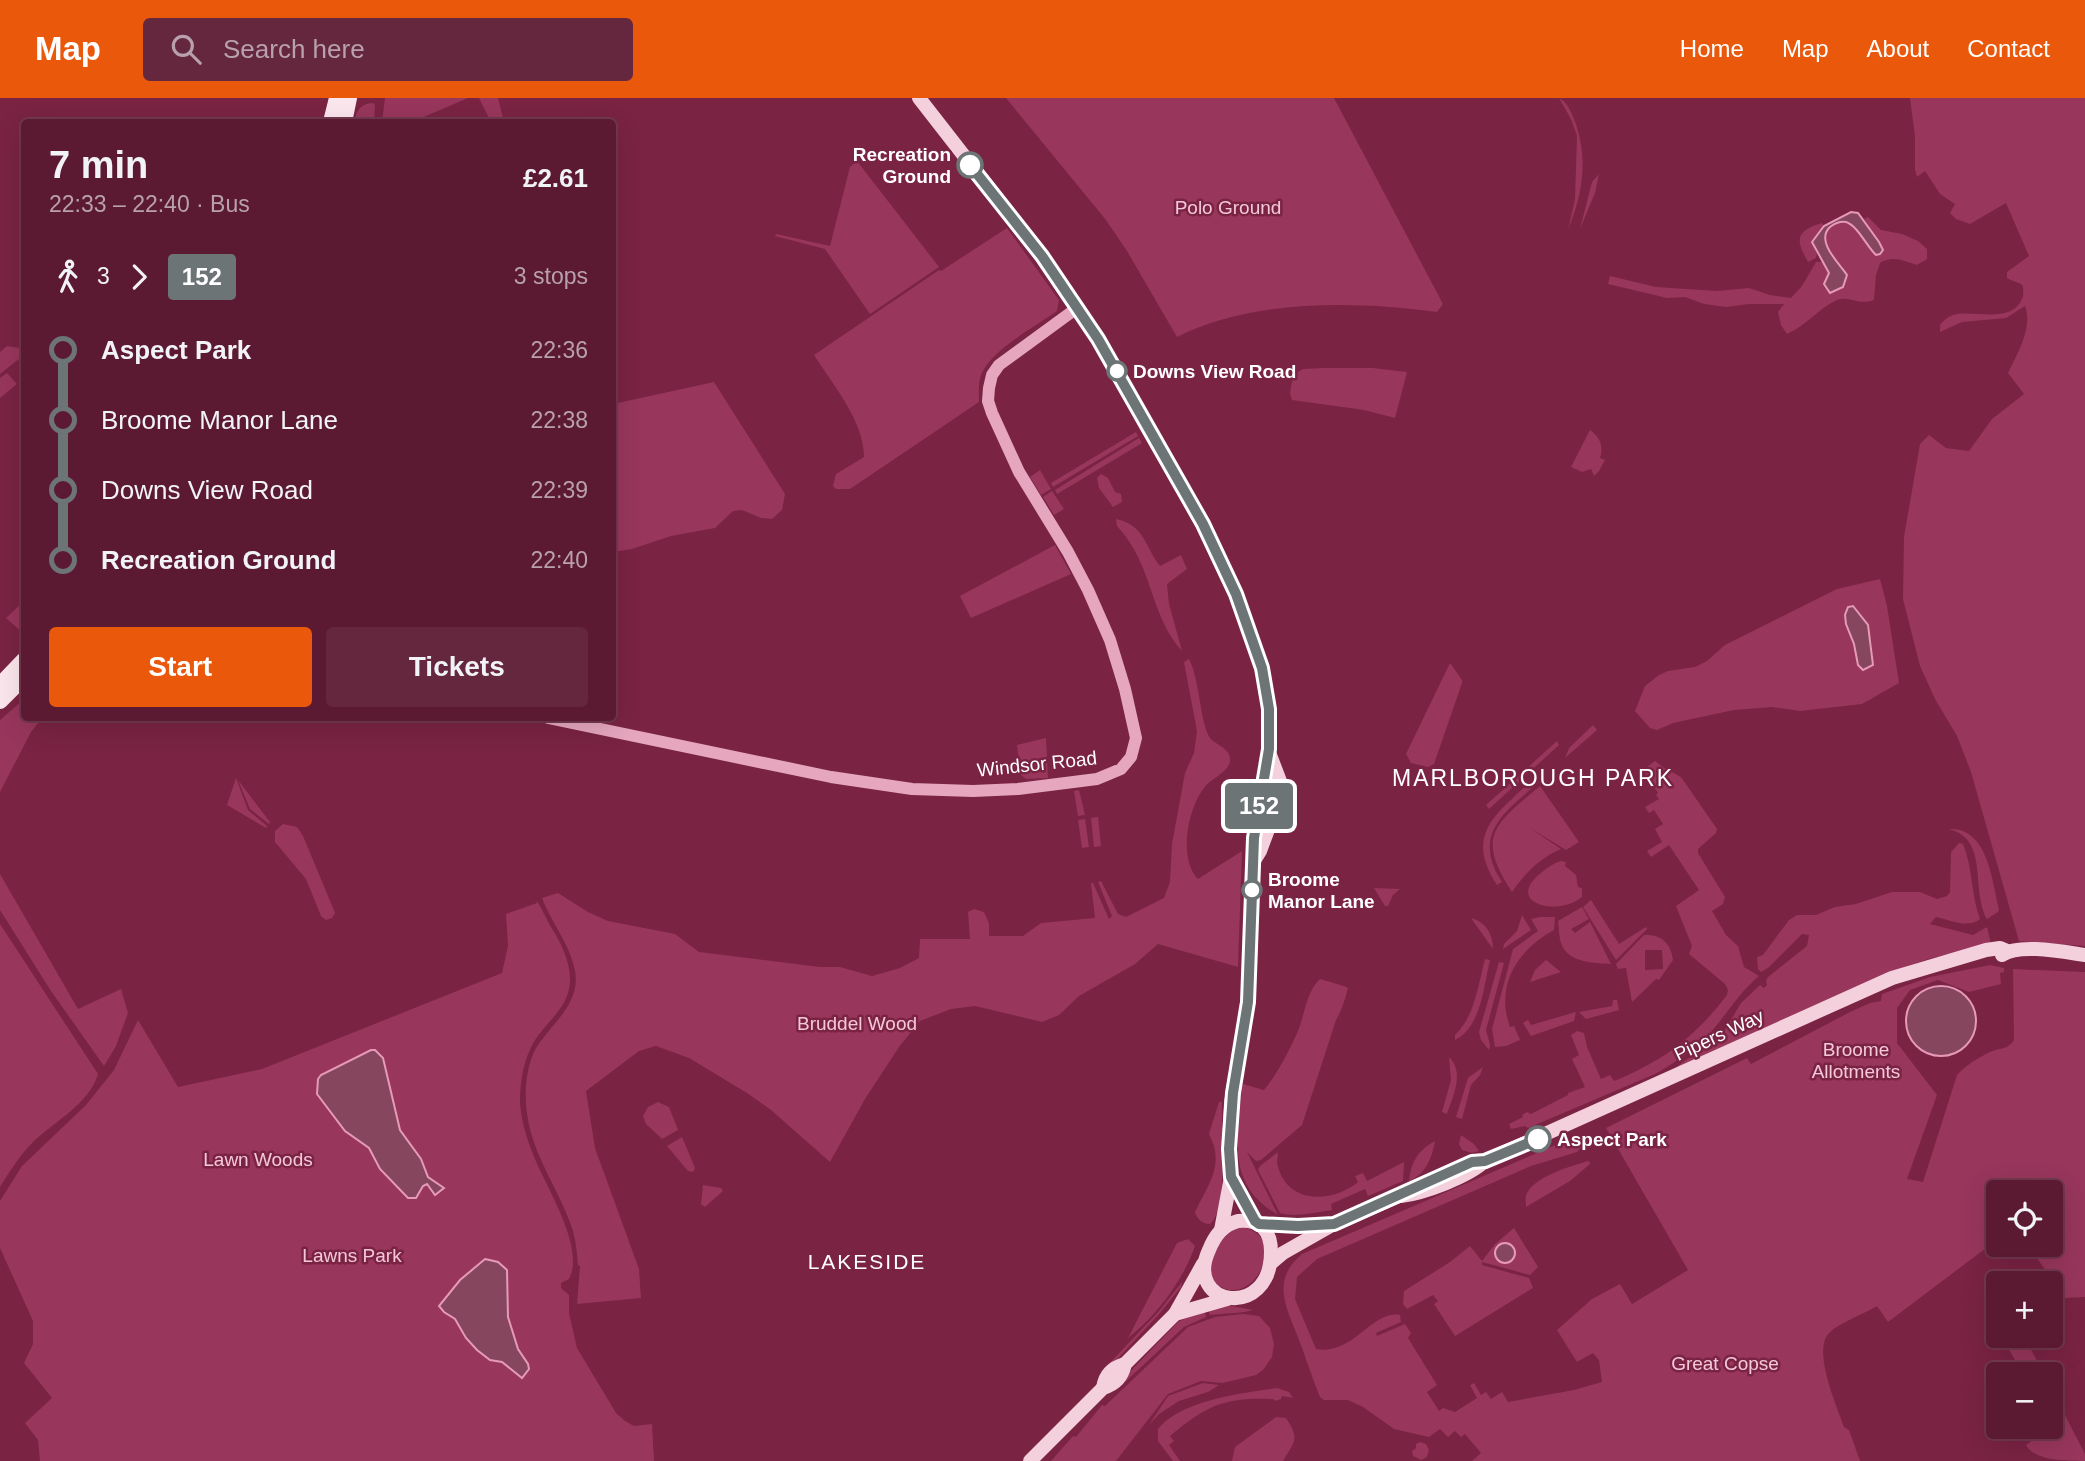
<!DOCTYPE html>
<meta charset="utf-8">
<style>
body{margin:0;font-family:Helvetica,sans-serif;background:#65273e;color:#f1f3f6;height:100vh;display:flex;flex-direction:column;font-size:26px;white-space:nowrap}
*{box-sizing:border-box;margin:0}
p{font-size:23px;color:#b8a1ac}
.icon{flex:none;width:38px;height:38px;fill:none;stroke:currentColor;stroke-width:2;stroke-linecap:round;stroke-linejoin:round}
.map{position:relative;flex:1;overflow:hidden}
.sheet{position:absolute;left:21px;top:21px;width:595px;height:602px;display:flex;flex-direction:column;background:#5c1a32;border-radius:7px;box-shadow:0 7px 28px #0002,0 0 0 2px #71384d}
.sheet>*{flex:none}
.badge{padding:0 14px;border-radius:5px;font-size:24px;line-height:46px}
.tools{position:absolute;left:1986px;top:1082px;display:grid;gap:14px}
.tools a{display:grid;place-items:center;width:77px;height:77px;border-radius:7px;background:#5c1a32;box-shadow:0 7px 28px #0002,0 0 0 2px #71384d;font-size:35px}
.map>.badge{position:absolute;translate:-50% -50%;box-shadow:0 0 0 4px #fff}
.legs{display:flex;align-items:center;gap:10px;height:77px;padding:0 28px;font-size:23px}
.legs p{margin-inline-start:auto}
.overview{display:flex;align-items:center;justify-content:space-between;height:119px;padding:0 28px}
h1{font-size:38px;font-weight:700;line-height:52px}
.primary-button{display:flex;gap:14px;margin-top:auto;padding:14px 28px}
.primary-button a{flex:1;height:80px;border-radius:7px;background:#ea580c;color:#fff;font-size:28px;font-weight:700;line-height:80px;text-align:center}
.primary-button a+a{background:#65273e;color:#f1f3f6}
ul{padding:0 28px;list-style:none}
li{display:flex;align-items:center;gap:24px;height:70px;font-size:26px}
li i{display:grid;place-items:center;width:10px;height:100%;margin:0 9px;background:currentColor}
li i::after{content:'';width:18px;height:18px;margin:-9px;border:5px solid;border-radius:50%;background:#5c1a32}
li p{margin-inline-start:auto}
li:first-child i{background:linear-gradient(#0000 50%,currentColor 0)}
li:last-child i{background:linear-gradient(currentColor 50%,#0000 0)}
header{display:flex;align-items:center;gap:42px;box-sizing:border-box;height:98px;padding:0 35px;background:#ea580c;color:#fff}
header strong{font-size:33px}
nav{display:flex;gap:38px;margin-inline-start:auto;font-size:24px}
.search{width:490px;height:63px;background:#65273e;display:flex;align-items:center;gap:18px;box-sizing:border-box;padding:0 24px;border-radius:7px;color:#b8a1ac;font-size:26px}
.map>svg:first-child{display:block}
</style>
<header>
<strong>Map</strong>
<div class="search"><svg class="icon" aria-label="search" viewBox="0 0 24 24"><circle cx="10" cy="10" r="6"/><path d="M15 15l6 6"/></svg>Search here</div>
<nav><a>Home</a><a>Map</a><a>About</a><a>Contact</a></nav>
</header>
<div class="map">
<svg width="2085" height="1363" viewBox="0 0 2085 1363">
<rect width="100%" height="100%" fill="#7a2343"/>
<g fill="#98365c" fill-rule="evenodd">
<path d="M385,0H468L412,24H382Z"/>
<path d="M479,0H498L504,24H491Z"/>
<path d="M1006,0H1334L1443,206L1437,214C1356,203 1252,201 1177,239L1127,153L1106,122Z"/>
<path d="M1559,0C1567,4 1571,13 1574,21C1589,60 1583,95 1568,132L1575,101L1577,38L1571,21Z"/>
<path d="M1910,0H2085V848L2019,843L1971,674L1957,638L1935,601L1920,568L1903,501L1904,439L1920,346L1929,337L1946,350L1969,353L1992,321L2024,296L2008,275C2017,256 2033,230 2025,208L2006,220L1962,224L1940,234V227C1943,223 1947,219 1953,217C1972,211 2014,228 2023,198C2023,195 2024,189 2022,187C2019,184 2011,183 2007,180V174L2029,158L2006,105L1970,126L1956,121L1950,115L1955,106L1940,96L1925,73L1917,79L1915,72V39Z"/>
<path d="M373,5L375,7L374,24H354C357,12 360,6 373,5Z"/>
<path d="M857,63L939,169L870,216L825,151L775,138L776,136L830,148L850,69Z"/>
<path d="M1599,76L1595,95L1580,131L1592,84Z"/>
<path d="M1868,119L1881,132L1902,136L1918,143L1927,151V161L1917,167C1904,163 1893,157 1880,165L1876,177L1874,202C1858,208 1850,197 1837,202C1819,210 1806,228 1787,236L1781,227L1778,214L1784,206H1749L1726,209L1704,206L1685,199L1667,200L1608,186L1610,178L1656,189L1717,193L1749,190L1770,197L1791,200L1802,188L1816,164H1823L1829,175L1833,194L1843,189L1847,178C1838,165 1811,138 1835,126C1840,124 1845,124 1850,127C1860,134 1867,148 1876,157L1880,156C1879,140 1871,135 1864,121Z"/>
<path d="M1822,125L1824,128L1812,144L1817,156L1816,160L1808,164C1796,143 1794,133 1822,125Z"/>
<path d="M1007,130L1059,202L1057,213C1035,229 992,251 981,277C978,286 979,295 979,304L850,391H836L833,388L836,376L864,359C864,323 833,287 814,257L939,172L941,173Z"/>
<path d="M7,248L19,250L24,257L0,276V254Z"/>
<path d="M1323,270H1373L1407,274L1395,320L1364,312L1292,302L1290,295L1293,277L1303,271Z"/>
<path d="M7,275L17,286L0,300V280Z"/>
<path d="M714,284L785,396L782,412L772,421L761,420L742,412L733,413L715,430L671,438L632,451L613,454V306Z"/>
<path d="M1590,332C1600,339 1604,348 1600,360L1605,362L1599,373L1594,378L1591,371L1582,374L1571,369Z"/>
<path d="M1136,334L1138,338L1053,389L1051,385Z"/>
<path d="M1139,340L1142,345L1057,396L1055,392Z"/>
<path d="M1040,372L1051,391L1041,397L1030,379Z"/>
<path d="M1101,376L1108,380L1115,394L1121,396L1122,404L1113,409L1099,390L1097,380Z"/>
<path d="M1052,393L1064,411L1054,417L1043,399Z"/>
<path d="M1116,421C1145,427 1145,449 1160,468L1181,457L1187,471L1167,486L1169,506L1182,553C1158,527 1153,490 1138,459C1133,448 1125,437 1117,428Z"/>
<path d="M1055,447L1071,476L971,520L960,498Z"/>
<path d="M1880,481L1887,508L1899,585L1862,606L1800,613L1772,609L1734,612L1673,625L1657,632L1650,630L1635,613L1645,588L1659,577L1668,573L1695,569L1707,563L1725,547L1837,491ZM1845,517L1871,541L1873,567H1858L1854,546Z"/>
<path d="M24,503V536L6,520Z"/>
<path d="M1189,561C1200,582 1200,625 1210,640C1217,648 1231,650 1230,663C1229,674 1210,681 1204,690C1188,710 1178,761 1198,781L1242,753L1238,869L1158,846L1135,866L1079,898L1059,917L1042,924L975,908L951,911L920,923L899,949L865,1001L830,1064L771,1012L747,995L689,960L656,948L639,953L586,993L595,1050L639,1171L641,1200L577,1206L580,1168L578,1167C577,1155 576,1142 572,1130C559,1091 532,1057 527,1015C524,995 526,970 535,952C550,926 581,907 575,873C570,846 552,826 542,800L558,795L588,814L608,823L675,836L699,854L820,869H840L872,878L900,870L919,860L920,841H970L968,814L974,811L984,814L989,825V838H1023L1041,825L1095,820L1091,785H1093L1109,821L1112,818L1098,784L1101,783L1118,816L1126,819L1164,800L1170,784L1172,746L1185,675L1194,655L1197,633L1184,564Z"/>
<path d="M1450,565L1462,582V585L1434,666L1428,669L1411,665L1406,656Z"/>
<path d="M22,603L24,605V620H42L31,634L0,694V622Z"/>
<path d="M1593,627L1597,632L1565,660L1569,650Z"/>
<path d="M1046,640L1048,680L1026,681L1021,677L1017,647Z"/>
<path d="M1557,643L1559,647L1489,711L1486,707Z"/>
<path d="M1655,663L1663,669L1681,679L1717,731L1716,735L1698,751V755L1725,799L1723,806L1712,813L1726,837L1738,848L1744,869L1759,878C1740,894 1728,914 1712,933C1697,950 1675,965 1655,976L1528,1030L1525,1028L1511,1031L1509,1026L1523,1019L1522,1017L1527,1014L1531,1016L1568,997V995L1585,989L1572,961L1579,957L1571,937L1577,933L1584,935L1587,949L1601,981L1610,977L1614,983C1663,963 1695,939 1727,897L1728,892L1725,886L1689,856L1692,848L1676,808L1699,792L1669,747L1651,759L1647,753L1662,744L1655,731L1663,726L1654,712L1649,715L1645,709L1659,701L1656,697L1658,695L1643,672Z"/>
<path d="M236,680L248,712L267,728L266,730L227,707Z"/>
<path d="M238,682L270,724L269,726L250,711Z"/>
<path d="M1536,684H1539C1505,714 1471,736 1502,784L1497,787C1473,750 1481,728 1513,700C1520,693 1526,686 1536,684Z"/>
<path d="M1540,688L1579,744L1566,752L1530,730L1561,751C1540,760 1525,775 1512,794C1475,738 1495,726 1540,688Z"/>
<path d="M1079,692L1085,717L1078,718L1074,693Z"/>
<path d="M1098,719L1101,748L1094,749L1091,720Z"/>
<path d="M1085,721L1089,749L1082,750L1078,722Z"/>
<path d="M283,726L297,729L303,738L333,810L335,815L332,820L326,822L321,818L306,781L275,744V733Z"/>
<path d="M1949,731C1988,729 1992,783 1999,811L1998,814L1987,821C1970,791 1990,742 1949,731Z"/>
<path d="M1959,745L1963,746C1973,770 1971,797 1980,821C1968,831 1950,822 1936,819L1930,826L1973,837L1987,829L1991,846L1932,860L1904,869L1664,978L1723,935L1741,905L1760,887L1764,890L1767,887L1766,883L1768,879L1807,848L1809,837L1802,836L1768,870L1761,874L1758,871L1757,859L1763,857L1789,822L1797,817H1816L1835,809L1856,806L1892,794H1920L1937,801L1947,798L1950,794L1951,754Z"/>
<path d="M1561,763L1566,764L1565,768L1576,777L1578,789L1582,790V799C1556,820 1503,804 1542,774C1548,769 1554,765 1561,763Z"/>
<path d="M0,776L78,911L121,891L128,915L116,948L104,968L51,893L0,812Z"/>
<path d="M1374,790L1400,791L1393,797L1388,808H1385Z"/>
<path d="M536,802C541,808 546,821 551,829C566,853 579,882 562,908C554,920 543,930 535,942C524,960 520,982 520,1004C521,1021 526,1039 533,1056C544,1086 586,1149 569,1181L561,1185V1190L569,1197V1215L577,1250L616,1315L625,1323L634,1328L652,1326L654,1363H40L38,1342L25,1325L52,1300L24,1265L33,1246V1223L0,1150V1103L22,1068L86,1007L114,972L138,922L178,989L262,971L502,875L508,848L506,816L537,805Z"/>
<path d="M1591,802L1619,846L1646,829L1647,831L1616,862L1583,809Z"/>
<path d="M1582,809L1589,821L1571,831L1575,835L1590,824L1611,866C1595,865 1567,865 1561,845C1559,839 1559,830 1558,823Z"/>
<path d="M1522,817L1531,832L1503,851L1504,846L1517,833Z"/>
<path d="M1540,819H1555L1554,832C1517,852 1495,888 1510,929L1514,928L1520,942L1506,948L1495,949L1492,931L1513,851L1538,833L1531,821Z"/>
<path d="M1471,820C1486,824 1493,836 1493,851Z"/>
<path d="M0,826L98,976C90,1005 54,1024 33,1044C20,1057 10,1073 0,1089Z"/>
<path d="M1644,837C1660,836 1671,844 1673,862L1659,882L1656,881L1632,904L1626,870L1618,871L1616,866ZM1645,852H1662L1663,871L1645,872Z"/>
<path d="M1485,861L1490,862C1484,887 1481,930 1455,942V937C1475,918 1478,887 1485,861Z"/>
<path d="M1546,862L1561,874L1530,884L1535,872Z"/>
<path d="M1499,864L1504,865L1486,932L1490,947L1489,952L1481,942L1479,934Z"/>
<path d="M1990,867L2004,870V874L2000,875L2001,886L1969,894L1938,882L1910,892L1897,910V945L1937,997L1907,1081L1923,1084L1957,977C1966,967 1978,960 1990,954C1999,950 2008,952 2014,942L2013,871L2085,874V1199L2065,1200L2027,1146H2051V1094H1998V1141L1888,1224L1877,1208C1864,1216 1839,1225 1829,1235C1812,1253 1837,1308 1844,1329L1849,1332L1860,1363H1472L1481,1355L1465,1336L1461,1339L1455,1333L1448,1339L1440,1331L1429,1339L1394,1331L1363,1309L1348,1302H1324L1320,1299C1313,1282 1307,1264 1301,1247C1289,1214 1268,1184 1302,1156L1574,1039L1582,1043L1583,1047L1577,1054L1531,1068L1317,1161L1297,1179L1295,1201L1316,1251C1354,1258 1371,1212 1400,1217L1401,1224L1376,1235L1377,1238L1405,1226L1411,1235L1408,1240L1437,1287L1427,1294L1439,1313L1443,1310L1455,1314L1477,1300L1470,1287L1474,1285L1481,1297L1486,1294L1491,1301L1502,1294L1508,1304L1574,1292L1602,1284L1599,1262L1593,1255L1577,1264L1557,1232L1592,1201L1620,1186L1632,1206L1688,1172L1606,1030L1747,960L1751,966L1850,914L1870,905L1881,903L1882,896L1930,879Z"/>
<path d="M1320,881L1344,888L1348,890C1346,899 1341,914 1336,922L1302,1027L1261,1062L1256,1063L1247,1054L1278,1117C1225,1086 1238,1040 1242,989L1243,986L1264,992C1278,975 1289,953 1298,933C1305,916 1306,894 1320,881Z"/>
<path d="M1613,902H1617L1619,912L1586,921L1579,914L1612,908Z"/>
<path d="M1576,914L1574,923L1531,938L1523,925L1528,922L1531,927Z"/>
<path d="M1449,959C1465,975 1453,998 1447,1016L1442,1014L1451,982Z"/>
<path d="M1483,969L1480,977L1471,987L1462,1021L1456,1019L1468,980Z"/>
<path d="M658,1004L669,1009L678,1032L662,1041L646,1026L643,1018L648,1009Z"/>
<path d="M1219,1004H1222C1221,1030 1229,1111 1210,1126C1202,1126 1197,1121 1195,1114C1209,1085 1225,1067 1209,1036Z"/>
<path d="M1461,1037L1474,1046L1479,1053L1472,1055L1462,1052L1459,1046Z"/>
<path d="M682,1039L695,1070L693,1074L688,1073L667,1048Z"/>
<path d="M1435,1043C1432,1059 1427,1075 1409,1083C1411,1064 1418,1052 1435,1043Z"/>
<path d="M1278,1054C1278,1061 1276,1062 1278,1069C1290,1109 1335,1103 1358,1084L1355,1078L1363,1075L1367,1083L1404,1064L1403,1083L1368,1098L1365,1091L1331,1106L1332,1112C1315,1114 1297,1120 1280,1115L1258,1072L1260,1068Z"/>
<path d="M1589,1063L1590,1066L1570,1083L1526,1109C1526,1106 1525,1102 1526,1098C1530,1080 1573,1067 1589,1063Z"/>
<path d="M703,1087L721,1090L723,1093L705,1109L701,1106Z"/>
<path d="M1237,1129C1289,1131 1260,1205 1223,1190C1196,1179 1219,1137 1237,1129Z"/>
<path d="M1514,1130L1538,1169L1530,1177L1482,1164V1167L1529,1180L1533,1190L1455,1238L1434,1206L1438,1203L1433,1197L1407,1211L1403,1206L1404,1193L1450,1164L1470,1148L1482,1163L1495,1146Z"/>
<path d="M1188,1141L1195,1148C1183,1183 1156,1218 1128,1240L1177,1145Z"/>
<path d="M1182,1184L1181,1189L1160,1215L1109,1270L1107,1268L1159,1213Z"/>
<path d="M1226,1207L1253,1212C1241,1216 1223,1215 1210,1217L1207,1209Z"/>
<path d="M1204,1210L1206,1219L1184,1229L1125,1284L1121,1283L1178,1224Z"/>
<path d="M1243,1216L1259,1218L1270,1230L1274,1246L1272,1259L1263,1272L1256,1277L1223,1285L1201,1283L1168,1296L1116,1363H1051L1073,1338L1076,1339L1102,1307L1105,1308L1188,1229L1215,1219Z"/>
<path d="M2018,1242L2027,1244L2044,1276H2023L2007,1248Z"/>
<path d="M1203,1285L1219,1287L1208,1294L1179,1303L1159,1316L1149,1327L1168,1298Z"/>
<path d="M1277,1290L1289,1294L1293,1300L1282,1298L1281,1301L1275,1303L1273,1301C1225,1299 1207,1307 1170,1338L1174,1343L1169,1347L1180,1363H1173L1158,1343V1331C1181,1302 1242,1295 1277,1290Z"/>
<path d="M2051,1290L2085,1356V1363C2066,1363 2034,1363 2026,1347L2034,1341L2044,1337L2046,1328H2051Z"/>
<path d="M1276,1319L1286,1320C1300,1341 1295,1343 1283,1363H1232L1235,1349Z"/>
<path d="M1420,1344L1426,1346L1429,1352L1427,1359L1421,1362L1413,1358L1412,1353L1416,1350V1346Z"/>
</g>
<g fill="#86465e" stroke="#e69ab8" stroke-width="2">
<path d="M1851,114L1858,115L1879,144L1883,152L1880,156L1876,157C1867,149 1858,128 1846,124C1840,123 1834,126 1830,129C1815,143 1839,165 1847,177L1843,189L1830,195L1824,186L1829,175L1812,144L1824,128Z"/>
<path d="M1853,508L1868,527L1873,567L1863,572L1858,567L1854,546L1846,526L1845,517L1848,509Z"/>
<circle cx="1941" cy="923" r="35"/>
<path d="M371,952H375L383,960L400,1032L421,1061L428,1079L444,1090L435,1097L427,1086L423,1088L416,1100H408L380,1071L369,1050L345,1033L317,996L318,981L321,977Z"/>
<circle cx="1505" cy="1155" r="10"/>
<path d="M485,1161L498,1164L507,1172L508,1219L518,1251L528,1266L529,1271L522,1280L502,1264L490,1262L477,1252L466,1240L455,1221L444,1214L439,1208L460,1182Z"/>
</g>
<g fill="none" stroke-linecap="round" stroke-linejoin="round">
<path stroke="#e5a6be" stroke-width="12" d="M548,620L831,679L912,691L973,693L1018,691L1097,681L1121,671L1131,659L1136,640L1125,591L1110,542L1088,492L1068,454L1019,374L992,315L988,303L989,290L992,277L999,267L1077,210"/>
<g stroke="#f4cfdc" stroke-width="14">
<path d="M919,0L1042,158L1098,241L1203,427L1236,496L1262,570L1269,611V651L1254,740L1248,904L1231,1005L1229,1051L1231,1079L1221,1132"/>
<path d="M1255,761L1260,753L1283,691L1270,657"/>
<path d="M2002,857C2019,845 2064,854 2085,857"/>
<path d="M1231,1079L1255,1123"/>
<path d="M1401,1098C1424,1095 1468,1079 1485,1063L1892,880L1986,852L2000,850L2007,853"/>
<path d="M1238,1123C1260,1121 1271,1132 1271,1154C1271,1223 1183,1208 1209,1152C1215,1137 1223,1127 1238,1123Z"/>
<path d="M1260,1126L1298,1128L1332,1126"/>
<path d="M1270,1166L1283,1155L1334,1126L1408,1094"/>
<path d="M1175,1216L1227,1201"/>
<path d="M1103,1290C1105,1276 1112,1270 1125,1266"/>
<path d="M1030,1363L1103,1290C1116,1286 1122,1279 1125,1266L1175,1216L1203,1166"/>
</g>
<g stroke="#fce6ed" stroke-width="16">
<path d="M331,24L337,0"/>
<path d="M344,24L349,0"/>
<path d="M0,587L24,562"/>
<path d="M0,603L24,579"/>
</g>
</g>
<g fill="none" stroke-linecap="round" stroke-linejoin="round">
<g stroke="#fff" stroke-width="16">
<path id="line-1" d="M970,67L1042,158L1098,241L1203,426L1236,496L1262,570L1269,611V651L1254,740L1248,904L1233,995L1229,1051L1231,1079L1255,1123L1259,1126L1298,1128L1334,1126L1472,1064L1485,1063L1538,1041"/>
</g>
<use href="#line-1" stroke="#6c7476" stroke-width="10"/>
</g>
<g fill="#fff" stroke="#6c7476" stroke-width="3.5">
<circle cx="970" cy="67" r="12"/>
<circle cx="1117" cy="273" r="9"/>
<circle cx="1252" cy="792" r="9"/>
<circle cx="1538" cy="1041" r="12"/>
</g>
<g text-anchor="middle" dominant-baseline="central" stroke-width="5" stroke-linejoin="round" paint-order="stroke">
<g font-size="19" font-weight="bold" fill="#fff" stroke="#7a2343" text-anchor="start">
<text x="951" y="56" text-anchor="end">Recreation<tspan x="951" dy="22">Ground</tspan></text>
<text x="1133" y="273">Downs View Road</text>
<text x="1268" y="781">Broome<tspan x="1268" dy="22">Manor Lane</tspan></text>
<text x="1557" y="1041">Aspect Park</text>
</g>
<g font-size="19" fill="#f4c8d9" stroke="#7a2343">
<text x="1228" y="109">Polo Ground</text>
<text x="857" y="925">Bruddel Wood</text>
<text x="1856" y="951">Broome<tspan x="1856" dy="22">Allotments</tspan></text>
<text x="258" y="1061">Lawn Woods</text>
<text x="352" y="1157">Lawns Park</text>
<text x="1725" y="1265">Great Copse</text>
</g>
<g font-size="19" fill="#fff" stroke="#7a2343">
<text transform="translate(1037 666) rotate(-6)">Windsor Road</text>
<text transform="translate(1719 937) rotate(-25)">Pipers Way</text>
</g>
<g font-size="21" letter-spacing="2" fill="#fff" stroke="#7a2343">
<text x="867" y="1163">LAKESIDE</text>
</g>
<g font-size="23" letter-spacing="2" fill="#fff" stroke="#7a2343">
<text x="1533" y="680">MARLBOROUGH PARK</text>
</g>
</g>
</svg>
<div class="tools">
<a><svg class="icon" aria-label="locate" viewBox="0 0 24 24"><circle cx="12" cy="12" r="6"/><path d="M12 2v4M12 18v4M2 12h4M18 12h4"/></svg></a>
<a>+</a>
<a>−</a>
</div>
<b class="badge" style="left:1259px;top:708px;background:#6c7476;color:#fff">152</b>
<section class="sheet">
<div class="overview"><div><h1>7 min</h1><p>22:33 – 22:40 · Bus</p></div><b>£2.61</b></div>
<div class="legs"><svg class="icon" aria-label="walk" viewBox="0 0 24 24"><circle cx="13" cy="4" r="2"/><path d="M13 8l-2 6 4 7M11 14l-3 7M7 12l3-4h3l4 4"/></svg>3<svg class="icon" aria-label="forward" viewBox="0 0 24 24"><path d="M9 5l7 7-7 7"/></svg><b class="badge" style="background:#6c7476;color:#fff">152</b><p>3 stops</p></div>
<ul>
<li><i style="color:#6c7476"></i><b>Aspect Park</b><p>22:36</p></li>
<li><i style="color:#6c7476"></i><span>Broome Manor Lane</span><p>22:38</p></li>
<li><i style="color:#6c7476"></i><span>Downs View Road</span><p>22:39</p></li>
<li><i style="color:#6c7476"></i><b>Recreation Ground</b><p>22:40</p></li>
</ul>
<div class="primary-button"><a>Start</a><a>Tickets</a></div>
</section>
</div>
